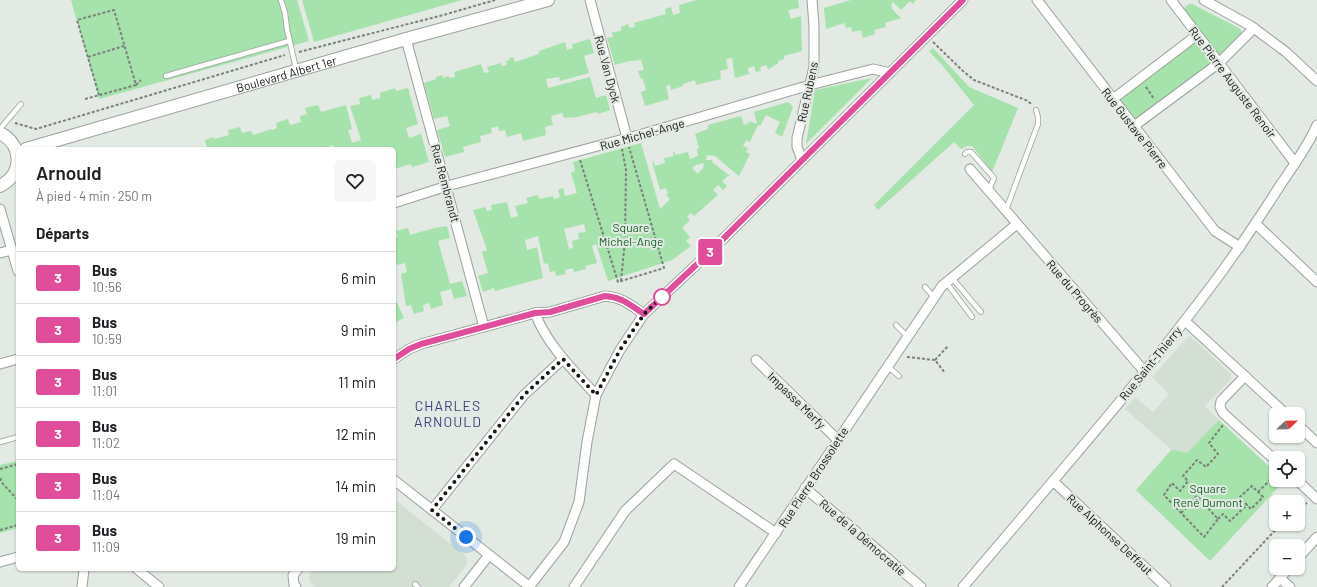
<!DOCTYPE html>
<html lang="fr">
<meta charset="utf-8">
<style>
body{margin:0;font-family:Barlow,sans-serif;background:#f6f6f6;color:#202124;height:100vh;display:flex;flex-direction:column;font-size:15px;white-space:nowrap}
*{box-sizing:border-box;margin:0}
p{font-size:13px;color:#757577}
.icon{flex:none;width:22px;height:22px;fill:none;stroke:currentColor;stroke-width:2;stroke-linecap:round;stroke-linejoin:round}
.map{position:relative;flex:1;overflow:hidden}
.drawer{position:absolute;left:16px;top:147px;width:380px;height:424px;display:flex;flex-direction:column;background:#fff;border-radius:6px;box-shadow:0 1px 3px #0004}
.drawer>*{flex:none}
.badge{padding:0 8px;border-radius:3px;font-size:14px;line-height:26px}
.needle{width:26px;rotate:68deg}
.tools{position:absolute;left:1269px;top:407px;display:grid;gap:8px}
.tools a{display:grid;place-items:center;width:36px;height:36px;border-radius:6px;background:#fff;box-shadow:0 1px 3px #0004;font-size:20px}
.you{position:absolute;width:20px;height:20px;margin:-10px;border:3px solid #fff;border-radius:50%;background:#1a73e8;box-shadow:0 0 0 6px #1a73e833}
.map>.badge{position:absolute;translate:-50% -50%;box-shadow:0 0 0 2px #fff}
h2{padding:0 20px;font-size:15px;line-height:36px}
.round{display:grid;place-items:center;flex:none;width:42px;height:42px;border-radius:6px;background:#f6f6f6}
.summary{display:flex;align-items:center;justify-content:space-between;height:68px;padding:0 20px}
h1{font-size:19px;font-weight:600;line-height:30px}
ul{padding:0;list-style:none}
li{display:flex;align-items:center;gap:12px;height:52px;padding:0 20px;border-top:1px solid #e0e0e0}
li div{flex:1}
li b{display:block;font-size:15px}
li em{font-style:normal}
li .badge{min-width:44px;font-weight:700;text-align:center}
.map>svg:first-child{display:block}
</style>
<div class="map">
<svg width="1317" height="587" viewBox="0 0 1317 587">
<rect width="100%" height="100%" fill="#e2eae3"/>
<g fill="#d2dfd2">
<path d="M1190,336L1231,374V379L1205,406L1219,420L1187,453L1174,450L1173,451L1125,409L1135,397L1153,412L1169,394L1152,377L1187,338Z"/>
<path d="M394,499L466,556L467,564L449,587H316L310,582L309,575L313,569H394Z"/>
</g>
<g fill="#a6e2ab" fill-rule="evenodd">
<path d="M71,0H297L309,41L99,99Z"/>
<path d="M302,0H462L314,42Z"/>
<path d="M697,0H798L799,8L788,10L791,19L801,16L802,51L784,56V59L778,61V64L773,66V67L768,69L766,65L760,67L761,71L756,72L754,66L748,68L749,74L735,78L732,58L726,59L728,69L720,71L721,79L696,85L695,80L683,84V86L671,90L670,85L666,86L669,99L645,106L641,92L646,90L643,79H641L638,71L644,70L641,60L629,61L615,65L607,38L613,37L612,32L621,31V27L628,24L630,28L635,27L634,23L666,14L665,9L671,7L673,15L680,13L679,5Z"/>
<path d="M851,0H916L913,4L910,1L901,10L893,2L891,4L892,9L901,18L885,23L886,27L874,30L875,34L863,38L861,30L852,32L851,27L846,28L844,23L826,29L824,8Z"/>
<path d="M1189,4H1192L1239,28L1241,30V33L1240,36L1220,57L1217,54L1185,12V7Z"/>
<path d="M590,39L594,53L584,56L589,73L560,81L559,77L546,79L548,88L590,77L596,98L606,95L610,110L598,114L597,112L573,118L572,117L564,118L562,113L551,116L553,125L545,127L546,135L523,141L521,133L507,137L505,130L499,131L498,126L491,128L492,133L480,136L481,142L463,147L464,152L445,157L437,130L450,126L447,116L434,119L424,83L436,79V77L442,75L443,78L448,76L450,78L455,77L454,72L481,64L484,73L489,72L487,67L501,63L502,66L507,65L506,61L510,60L509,58L513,57L515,62L539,54V51L565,42L567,50L573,48L572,44Z"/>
<path d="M1195,42L1210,61L1211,65L1136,120L1121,102V98Z"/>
<path d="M933,48L969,87L1018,108L992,172L972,146H967L961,149L954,142L878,210L874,205L974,105L942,65L929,51Z"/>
<path d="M872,78L806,144L815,90Z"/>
<path d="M395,88L396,91L408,88L418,124L406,128L409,138L421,134L429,162L412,167L411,164L394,169V149H331L334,148L333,145L329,146L330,149H207L205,140L214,137L215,139L229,135L228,130L240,127L242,133L251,131L253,135L271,129L272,130L277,128L276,123L288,119L290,125L301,122L300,116L307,114L305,108L318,105L321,112L346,105L352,129L348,130L352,143L361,140L357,127L350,106L360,104L359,98L371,95L372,100L380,98V93Z"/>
<path d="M788,102L793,107L782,137L775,133L780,122L766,115L760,126L758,125L750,142L746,140L743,146L748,148L746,152L750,154L739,176L715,156L707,155L706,160H713L712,162L730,176H728L722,181L727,186L723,190L718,185L713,190L718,195L694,216L691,213L687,217L690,220L682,228L690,237L686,241L691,246L672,260L608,281L596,244L592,246L597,263L585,266L586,269L574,272L573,268L565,270L566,274L556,276L555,271L550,272L548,263L544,264L538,236L525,240L527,250L537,247L543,278L495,291L494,288L483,292L478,276L488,273L482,252L487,250L473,210L485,207L487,211L492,210L491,205L507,202L511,218L518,216L515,206L528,203L526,198L538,195L540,199L553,196L554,199L560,197L558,190L563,188L565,196L577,193L571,173L575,171L573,162L641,143L660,209L670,199L666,195L668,193L666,188L660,190L652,162L653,161L655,166L665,163L664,158L674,156L673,152H674L676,155L688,152L690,159L698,156L697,149L699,148L695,134L708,129V125L741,116L744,125L749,123V121L757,124L754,112ZM704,163L703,168L698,174L692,168L696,165ZM584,224L586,232L578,233L579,239L572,241L573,248L569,249L564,229Z"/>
<path d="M447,226L450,238L438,241L450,284L462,281L467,296L454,299L451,289L440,292L443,305L431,309L429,303L423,305L424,311L414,314L411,305L406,306L401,274L407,272L405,263L397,265L394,254V238L398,237L396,231L408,228L410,235L434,228Z"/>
<path d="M394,296L404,318L394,323Z"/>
<path d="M1219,420L1276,473V480L1284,481L1210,561L1136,490L1171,450L1173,451L1174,450L1187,453Z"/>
<path d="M18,461V528L0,533V465Z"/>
</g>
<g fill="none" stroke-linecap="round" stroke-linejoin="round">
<g stroke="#9ba29b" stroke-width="6">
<g id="service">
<path d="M281,0L285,13L287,29L296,69"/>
<path d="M166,76L289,41"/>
<path d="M0,129L21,104"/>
<path d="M965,154L967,152H971L994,178L989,190"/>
<path d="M1006,210L1038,124V117L1036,110"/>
<path d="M952,278L981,312"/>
<path d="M946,282L972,317"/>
<path d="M925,287L934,297"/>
<path d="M896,325L907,336"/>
<path d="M887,366L899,376"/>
<path d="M0,442L18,437"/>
<path d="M415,584L418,587"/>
</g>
</g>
<g stroke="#9ba29b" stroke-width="11">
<g id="minor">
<path d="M590,0L627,138"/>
<path d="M1037,0L1215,231L1240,247"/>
<path d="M1171,0L1295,163"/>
<path d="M1204,0L1251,26L1286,52L1317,81"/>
<path d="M406,39L484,327"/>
<path d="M1113,99L1197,35"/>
<path d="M1134,126L1219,63L1254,28"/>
<path d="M802,160L797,147V138L814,67V26L812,0"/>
<path d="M970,169L1144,371"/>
<path d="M394,203L447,186L639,135L810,85L873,69L890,73"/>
<path d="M0,209L18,271"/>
<path d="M1256,224L1317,282"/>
<path d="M0,253L12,250"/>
<path d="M535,313C547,345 574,371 596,395"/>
<path d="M1185,321L1286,414"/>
<path d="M394,359L409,349L421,344L535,313L550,312L605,296C622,297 630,305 644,314"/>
<path d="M756,360L838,440"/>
<path d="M0,364L18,359"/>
<path d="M1245,376L1221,401L1220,407L1223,413L1276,461"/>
<path d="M1298,425L1317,443"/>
<path d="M394,480L530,587"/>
<path d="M1297,480L1317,499"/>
<path d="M1053,481L1166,587"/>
<path d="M805,488L921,587"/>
<path d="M432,510L524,395L563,359"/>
<path d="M1298,558L1317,537"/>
<path d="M0,562L18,557"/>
<path d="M137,569L159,587"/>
<path d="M1280,578L1290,587"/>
<path d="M82,587L84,569"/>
<path d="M296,587L294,585L293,575L298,569"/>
<path d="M464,587L489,555"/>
<path d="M529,587L564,542L579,502L587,442L596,395L620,350L644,314L712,250L963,0"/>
<path d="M574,587L625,511L674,464L776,533"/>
<path d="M739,587L942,286L1017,224"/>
<path d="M963,587C1048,486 1136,387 1215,281C1238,250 1260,217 1281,184C1294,165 1308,146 1317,125"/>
<path d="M1272,587L1289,568"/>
</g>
</g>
<g stroke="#9ba29b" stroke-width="14">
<g id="secondary">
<path d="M0,133C23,145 24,174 0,186"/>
<path id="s1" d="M26,149L406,39L548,0"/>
</g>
</g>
<g stroke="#7b807c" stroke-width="2" stroke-dasharray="3 2" stroke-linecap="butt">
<path d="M933,42L963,71L974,80L1028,101L1031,104"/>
<path d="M299,52L447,14L495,0"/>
<path d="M88,57L124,46"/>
<path d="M136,85L141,80"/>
<path d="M1146,87L1154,99"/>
<path d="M85,99L136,85L114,10L77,20L99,95"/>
<path d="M15,123L36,129L285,55"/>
<path d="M580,160L618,282L664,268L629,147"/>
<path d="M621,281L625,240L626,170L622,149"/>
<path d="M907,357L935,360L945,373"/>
<path d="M935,360L948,346"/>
<path d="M0,469L18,464"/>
<path d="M0,478L3,484L18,500"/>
<path d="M1258,492L1276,474"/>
<path d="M1298,510L1307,503"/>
<path d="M1181,513L1197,496L1218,519L1204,537L1164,495L1172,483L1180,491L1188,481L1183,476L1197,460L1206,467L1218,454L1209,443L1223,425"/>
<path d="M1218,519L1223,514L1230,521L1247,505L1240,497L1252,486L1263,497L1251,509L1247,505"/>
<path d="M0,530L18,525"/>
<path d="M1222,587L1281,524"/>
</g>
<use href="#service" stroke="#fff" stroke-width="4.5"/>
<use href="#minor" stroke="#fff" stroke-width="9"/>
<use href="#secondary" stroke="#fff" stroke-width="12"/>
</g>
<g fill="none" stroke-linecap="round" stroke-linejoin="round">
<g stroke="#fff" stroke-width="9">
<path id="line" d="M394,359L409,349L421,344L535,313L550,312L605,296C622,297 630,305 644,314L712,250L963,0"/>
</g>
<use href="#line" stroke="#e04d9a" stroke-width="6"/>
<path stroke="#161816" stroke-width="4" stroke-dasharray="0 7.2" d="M466,537L432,510L524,395L563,359L596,395L620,350L644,314L662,297"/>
</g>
<circle fill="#fff" stroke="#e04d9a" stroke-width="2" cx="662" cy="297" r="8"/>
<g text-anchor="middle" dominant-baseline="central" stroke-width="4" stroke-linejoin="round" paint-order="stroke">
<g font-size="12" fill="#161816" stroke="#e2eae3">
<text transform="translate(608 69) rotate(75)">Rue Van Dyck</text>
<text stroke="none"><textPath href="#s1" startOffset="271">Boulevard Albert 1er</textPath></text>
<text transform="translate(1233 82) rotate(53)">Rue Pierre Auguste Renoir</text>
<text transform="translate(807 92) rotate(-78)">Rue Rubens</text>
<text transform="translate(1135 128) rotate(52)">Rue Gustave Pierre</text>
<text transform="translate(642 134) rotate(-16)">Rue Michel-Ange</text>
<text transform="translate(446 183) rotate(75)">Rue Rembrandt</text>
<text transform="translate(1075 291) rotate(49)">Rue du Progrès</text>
<text transform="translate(1150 363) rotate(-51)">Rue Saint-Thierry</text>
<text transform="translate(797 400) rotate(44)">Impasse Merfy</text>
<text transform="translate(813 477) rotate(-57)">Rue Pierre Brossolette</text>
<text transform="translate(1110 534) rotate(43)">Rue Alphonse Deffaut</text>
<text transform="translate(863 537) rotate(41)">Rue de la Démocratie</text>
</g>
<g font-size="12" fill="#186227" stroke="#e2eae3">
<text x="631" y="227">Square<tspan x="631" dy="14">Michel-Ange</tspan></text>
<text x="1208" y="488">Square<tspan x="1208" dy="14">René Dumont</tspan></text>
</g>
<g font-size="14" letter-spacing="1" fill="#3f3e7b" stroke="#e2eae3">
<text x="448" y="405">CHARLES<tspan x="448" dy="16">ARNOULD</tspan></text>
</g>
</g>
</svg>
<div class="tools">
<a><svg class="needle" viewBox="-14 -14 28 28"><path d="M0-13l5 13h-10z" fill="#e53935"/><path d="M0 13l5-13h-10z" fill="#757577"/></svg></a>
<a><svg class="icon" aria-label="locate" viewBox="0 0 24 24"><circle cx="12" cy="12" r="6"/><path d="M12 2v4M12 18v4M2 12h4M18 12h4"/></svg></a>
<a>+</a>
<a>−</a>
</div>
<div class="you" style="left:466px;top:537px"></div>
<b class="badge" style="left:710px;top:252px;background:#e04d9a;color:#fff">3</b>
<section class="drawer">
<div class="summary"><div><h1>Arnould</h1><p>À pied · 4 min · 250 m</p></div><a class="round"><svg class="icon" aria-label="heart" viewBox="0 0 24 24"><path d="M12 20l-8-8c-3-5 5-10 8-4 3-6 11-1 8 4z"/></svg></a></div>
<h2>Départs</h2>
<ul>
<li><span class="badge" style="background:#e04d9a;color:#fff">3</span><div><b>Bus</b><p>10:56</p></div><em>6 min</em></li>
<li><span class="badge" style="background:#e04d9a;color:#fff">3</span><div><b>Bus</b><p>10:59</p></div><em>9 min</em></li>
<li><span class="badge" style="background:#e04d9a;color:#fff">3</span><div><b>Bus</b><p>11:01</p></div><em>11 min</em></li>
<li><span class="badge" style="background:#e04d9a;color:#fff">3</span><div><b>Bus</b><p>11:02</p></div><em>12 min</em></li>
<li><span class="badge" style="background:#e04d9a;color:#fff">3</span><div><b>Bus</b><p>11:04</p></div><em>14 min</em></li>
<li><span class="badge" style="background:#e04d9a;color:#fff">3</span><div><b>Bus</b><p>11:09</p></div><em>19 min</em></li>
</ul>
</section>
</div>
